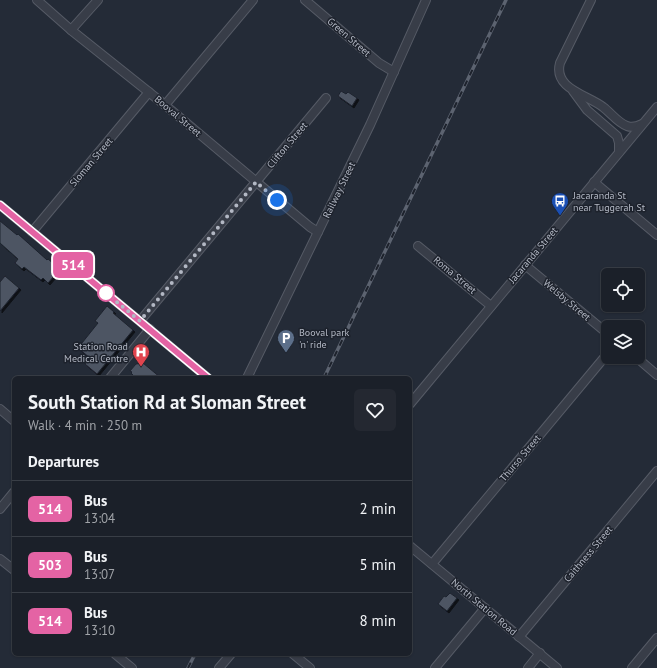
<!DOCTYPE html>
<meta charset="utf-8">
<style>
body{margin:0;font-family:"PT Sans",sans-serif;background:#242831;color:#f1f3f6;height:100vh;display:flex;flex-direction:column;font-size:15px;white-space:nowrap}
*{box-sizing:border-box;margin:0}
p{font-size:13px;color:#a0a3a8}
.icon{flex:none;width:22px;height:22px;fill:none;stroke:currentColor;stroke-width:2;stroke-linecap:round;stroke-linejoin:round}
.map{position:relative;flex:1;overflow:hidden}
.details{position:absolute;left:12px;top:376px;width:400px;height:280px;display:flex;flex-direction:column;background:#1b2029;border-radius:6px;box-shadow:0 1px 3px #0004,0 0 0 1px #393e46}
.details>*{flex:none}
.badge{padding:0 8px;border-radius:6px;font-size:14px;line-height:26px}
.controls{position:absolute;left:601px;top:268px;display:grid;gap:8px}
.controls a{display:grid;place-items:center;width:44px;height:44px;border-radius:6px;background:#1b2029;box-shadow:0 1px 3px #0004,0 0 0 1px #393e46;font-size:20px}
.you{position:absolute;width:20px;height:20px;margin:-10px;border:3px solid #fff;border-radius:50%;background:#1a73e8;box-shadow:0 0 0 6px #1a73e833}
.map>.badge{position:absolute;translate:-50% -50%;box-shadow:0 0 0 2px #fff}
h2{padding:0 16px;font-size:15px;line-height:36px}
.round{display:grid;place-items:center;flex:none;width:42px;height:42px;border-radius:6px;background:#242831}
.overview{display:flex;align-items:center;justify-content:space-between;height:68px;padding:0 16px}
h1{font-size:19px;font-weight:700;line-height:30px}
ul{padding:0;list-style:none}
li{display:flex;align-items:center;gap:12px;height:56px;padding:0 16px;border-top:1px solid #393e46}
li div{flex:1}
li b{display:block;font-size:15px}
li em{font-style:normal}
li .badge{min-width:44px;font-weight:700;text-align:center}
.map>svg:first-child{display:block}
</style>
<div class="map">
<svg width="657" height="668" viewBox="0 0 657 668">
<defs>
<filter id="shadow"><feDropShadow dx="2" dy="2" stdDeviation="0" flood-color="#0009"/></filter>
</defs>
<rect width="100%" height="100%" fill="#242b37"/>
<g fill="#4d5563" stroke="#1f242f" filter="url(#shadow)">
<path d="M341,91L346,94L348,92L357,98L352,106L338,96Z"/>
<path d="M0,221L17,235L18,234L47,260L48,259L60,269L48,283L43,278L41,280L24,267L22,269L15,263L18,259L0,243Z"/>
<path d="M5,276L19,288L0,311V282Z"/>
<path d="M107,306L114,312L113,313L133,330L97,374L85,364L90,358L78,348L98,323L95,321Z"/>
<path d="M143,363L161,378H136L131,373L132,372L130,371L136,364Z"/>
<path d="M450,593L457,598L447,611L438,604L444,596L446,597Z"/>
</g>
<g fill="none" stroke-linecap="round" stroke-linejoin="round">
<g stroke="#565b66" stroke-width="10">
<g id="minor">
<path d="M37,0L71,30L165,105L310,227L318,232"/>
<path d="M305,0L379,63L394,72"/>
<path d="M591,0L560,63C553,89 588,95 603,107C611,113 618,123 627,126C632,128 638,126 642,124"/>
<path d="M71,30L98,0"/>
<path d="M573,91L587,110L617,136L619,143V152"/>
<path d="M165,105L253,0"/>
<path d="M594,182L657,235"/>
<path d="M0,205L208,378"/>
<path d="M32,232L149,92"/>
<path d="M418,246L491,306"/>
<path d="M525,265L608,334"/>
<path d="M140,321L326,98"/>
<path d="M636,357L657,375"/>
<path d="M110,378L150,329"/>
<path d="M247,378L370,125L426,0"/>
<path d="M410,404L657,107"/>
<path d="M0,409L14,421"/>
<path d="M0,509L14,492"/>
<path d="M410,546L557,668"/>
<path d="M0,559L14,570"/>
<path d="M432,564L608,353"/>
<path d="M519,637L657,471"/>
<path d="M115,654L132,668"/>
<path d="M293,654L310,668"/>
<path d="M219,668L231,654"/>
<path d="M435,668L485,608"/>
<path d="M528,668L540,653"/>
<path d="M632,668L657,638"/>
</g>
</g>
<use href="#minor" stroke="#383d48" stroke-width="8"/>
<g stroke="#5c6370" stroke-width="3.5">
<g id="rail">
<path d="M324,378L506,0"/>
<path d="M188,668L195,654"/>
</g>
</g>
<use href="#rail" stroke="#1d222c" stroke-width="2" stroke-dasharray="6" stroke-linecap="butt"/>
</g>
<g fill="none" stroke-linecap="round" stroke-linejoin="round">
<g stroke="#fff" stroke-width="9">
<path id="line" d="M0,205L208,378"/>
</g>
<use href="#line" stroke="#e463a4" stroke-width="6"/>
<path stroke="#b3b8c4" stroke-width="4" stroke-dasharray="0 7.2" d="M106,293L140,321L256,182L277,200"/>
</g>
<defs>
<g id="bus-pin" transform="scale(0.9)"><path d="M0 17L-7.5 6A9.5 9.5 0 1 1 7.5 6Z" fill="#1a4fb4" stroke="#1d222c"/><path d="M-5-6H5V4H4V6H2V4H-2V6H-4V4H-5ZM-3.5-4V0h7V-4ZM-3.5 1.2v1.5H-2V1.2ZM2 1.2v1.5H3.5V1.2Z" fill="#fff"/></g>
<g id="parking-pin" transform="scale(0.9)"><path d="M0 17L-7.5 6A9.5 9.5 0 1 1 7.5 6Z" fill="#5c6f8a" stroke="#1d222c"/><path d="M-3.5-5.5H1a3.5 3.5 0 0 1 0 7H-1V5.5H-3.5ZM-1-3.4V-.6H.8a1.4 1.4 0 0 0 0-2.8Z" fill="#fff"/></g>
<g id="hospital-pin" transform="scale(0.9)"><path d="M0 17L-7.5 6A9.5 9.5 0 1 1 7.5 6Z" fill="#e0444e" stroke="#1d222c"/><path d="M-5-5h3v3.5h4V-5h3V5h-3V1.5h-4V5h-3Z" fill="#fff"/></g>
</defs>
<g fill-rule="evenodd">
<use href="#bus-pin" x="560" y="201"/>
<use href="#parking-pin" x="286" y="338"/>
<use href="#hospital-pin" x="141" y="352"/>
</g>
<circle fill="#fff" stroke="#e463a4" stroke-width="2" cx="106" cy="293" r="8"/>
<g text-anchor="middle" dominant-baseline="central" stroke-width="3" stroke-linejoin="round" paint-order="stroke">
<g font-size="10" fill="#b3b8c4" stroke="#1d222c">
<text transform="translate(349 37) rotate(41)">Green Street</text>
<text transform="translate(178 116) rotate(40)">Booval Street</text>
<text transform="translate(287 145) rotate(-50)">Clifton Street</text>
<text transform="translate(91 162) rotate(-50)">Sloman Street</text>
<text transform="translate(339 190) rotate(-64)">Railway Street</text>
<text transform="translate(533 255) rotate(-50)">Jacaranda Street</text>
<text transform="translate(455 275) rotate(40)">Roma Street</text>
<text transform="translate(567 300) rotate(40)">Welsby Street</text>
<text transform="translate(520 458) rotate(-50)">Thurso Street</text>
<text transform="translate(588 554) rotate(-50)">Caithness Street</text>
<text transform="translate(484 607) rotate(40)">North Station Road</text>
</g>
<g font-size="10" fill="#b3b8c4" stroke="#1d222c" text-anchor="start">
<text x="573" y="195">Jacaranda St<tspan x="573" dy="12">near Tuggerah St</tspan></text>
<text x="299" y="332">Booval park<tspan x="299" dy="12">'n' ride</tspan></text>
<text x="128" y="346" text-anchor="end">Station Road<tspan x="128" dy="12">Medical Centre</tspan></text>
</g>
</g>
</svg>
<div class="controls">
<a><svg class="icon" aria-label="locate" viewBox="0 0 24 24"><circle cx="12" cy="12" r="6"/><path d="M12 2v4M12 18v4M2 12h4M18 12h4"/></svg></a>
<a><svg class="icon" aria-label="layers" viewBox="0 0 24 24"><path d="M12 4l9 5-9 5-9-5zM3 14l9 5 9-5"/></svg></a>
</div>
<div class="you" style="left:277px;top:200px"></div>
<b class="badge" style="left:73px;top:265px;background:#e463a4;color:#fff">514</b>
<section class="details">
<div class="overview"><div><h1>South Station Rd at Sloman Street</h1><p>Walk · 4 min · 250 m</p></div><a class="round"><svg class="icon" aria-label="heart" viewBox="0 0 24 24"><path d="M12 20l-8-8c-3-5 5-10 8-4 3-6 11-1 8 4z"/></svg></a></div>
<h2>Departures</h2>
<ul>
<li><span class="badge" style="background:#e463a4;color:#fff">514</span><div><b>Bus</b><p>13:04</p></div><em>2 min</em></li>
<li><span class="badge" style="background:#e463a4;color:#fff">503</span><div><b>Bus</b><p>13:07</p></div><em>5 min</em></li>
<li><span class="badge" style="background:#e463a4;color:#fff">514</span><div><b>Bus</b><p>13:10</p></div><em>8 min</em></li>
</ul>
</section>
</div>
